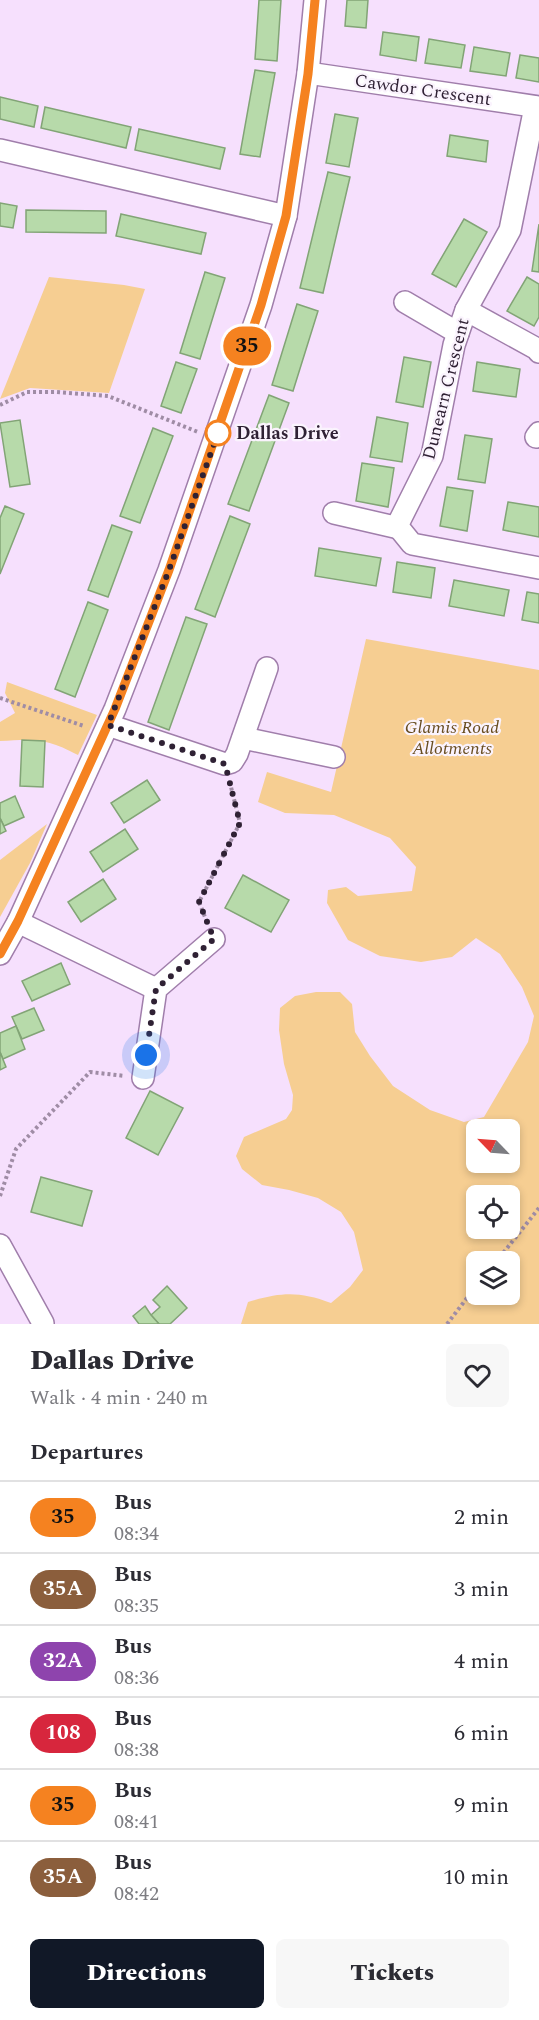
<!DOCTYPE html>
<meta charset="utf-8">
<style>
body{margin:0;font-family:Spectral,serif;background:#f7f7f7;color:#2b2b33;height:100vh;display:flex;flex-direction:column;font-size:22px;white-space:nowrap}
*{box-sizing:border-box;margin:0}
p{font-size:20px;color:#7c7c81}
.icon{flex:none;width:33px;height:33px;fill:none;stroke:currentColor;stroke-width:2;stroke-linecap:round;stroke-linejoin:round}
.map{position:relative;height:1324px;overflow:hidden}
.details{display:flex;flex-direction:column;background:#fff;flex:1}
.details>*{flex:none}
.badge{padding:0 12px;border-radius:20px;font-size:21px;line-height:39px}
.needle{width:39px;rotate:295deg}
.buttons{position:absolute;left:466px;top:1119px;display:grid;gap:12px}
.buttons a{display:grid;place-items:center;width:54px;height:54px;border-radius:9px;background:#fff;box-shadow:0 3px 9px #0003;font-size:30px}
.you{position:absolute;width:30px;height:30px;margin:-15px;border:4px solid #fff;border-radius:50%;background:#1a73e8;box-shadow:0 0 0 9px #1a73e833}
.map>.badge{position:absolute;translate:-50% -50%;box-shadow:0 0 0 3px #fff}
h2{padding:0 30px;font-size:22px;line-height:54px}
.round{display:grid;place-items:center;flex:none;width:63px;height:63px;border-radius:9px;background:#f7f7f7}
.summary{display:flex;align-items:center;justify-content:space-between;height:102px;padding:0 30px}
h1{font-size:28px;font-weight:800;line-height:45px}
.primary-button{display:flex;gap:12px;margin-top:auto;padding:12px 30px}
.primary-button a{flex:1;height:69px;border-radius:9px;background:#111827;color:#fff;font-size:24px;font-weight:800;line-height:69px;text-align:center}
.primary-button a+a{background:#f7f7f7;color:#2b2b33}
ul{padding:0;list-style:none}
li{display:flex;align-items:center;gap:18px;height:72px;padding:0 30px;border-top:2px solid #e1e1e2}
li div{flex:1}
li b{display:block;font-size:22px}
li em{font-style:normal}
li .badge{min-width:66px;font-weight:700;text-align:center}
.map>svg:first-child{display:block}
</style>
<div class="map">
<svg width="539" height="1324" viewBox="0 0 539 1324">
<rect width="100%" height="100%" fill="#f6e0fd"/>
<g fill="#f6ce92" fill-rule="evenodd">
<path d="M49,277L124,285L145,289L109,393L30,388L0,399Z"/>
<path d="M366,639L539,670V1324H241L248,1302C281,1292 299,1291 331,1303L350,1287L363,1270L354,1232L341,1212L318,1198L289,1190L262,1185L242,1169L236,1156L244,1137L286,1119L292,1110L293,1095L284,1064L279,1030L280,1008L295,996L316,992H340L352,1004L355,1032L370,1056L393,1086L430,1110L464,1122L484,1117L528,1042L534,1016L522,987L500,954L476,938L452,957L421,962L380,956L348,940L327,903L328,890L346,887L358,896L412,891L416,867L390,838L334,815L285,813L258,802L267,772L331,792ZM477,1130H510V1162H477ZM477,1196H510V1228H477ZM477,1262H510V1294H477Z"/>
<path d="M7,682L97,715L78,755C46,738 35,739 0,741V722L15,713L5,693Z"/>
<path d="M47,824L30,863L0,917V860Z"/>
</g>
<g fill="#b7daaa" stroke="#82a476" stroke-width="1.5">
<path d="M259,0H281L277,61L255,59Z"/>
<path d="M347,0H368L366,28L345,26Z"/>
<path d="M383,32L419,37L416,61L380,55Z"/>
<path d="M429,39L465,45L461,68L425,63Z"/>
<path d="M474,47L510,53L506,76L470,71Z"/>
<path d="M520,55L539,58V82L516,78Z"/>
<path d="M255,70L275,73L260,157L240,154Z"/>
<path d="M0,97L38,106L34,127L0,119Z"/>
<path d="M45,107L131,127L126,148L41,128Z"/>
<path d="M335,114L358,118L349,167L326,163Z"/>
<path d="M139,129L225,148L220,169L135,150Z"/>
<path d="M450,135L488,141L486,162L447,156Z"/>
<path d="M328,172L350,177L323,293L300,288Z"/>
<path d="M0,203L17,206L13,228L0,226Z"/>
<path d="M26,210L106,211V233L26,232Z"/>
<path d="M121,214L206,233L201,254L116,236Z"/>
<path d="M464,219L487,232L456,287L432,274Z"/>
<path d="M539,224V272L532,271Z"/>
<path d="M205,272L225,278L200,359L180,353Z"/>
<path d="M527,277L539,284V317L534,326L507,311Z"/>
<path d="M297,304L318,311L293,391L272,385Z"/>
<path d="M404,357L431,362L423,407L396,402Z"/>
<path d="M176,362L197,369L181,413L161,406Z"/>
<path d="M477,362L520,369L516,397L473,391Z"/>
<path d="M269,395L289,403L249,511L228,504Z"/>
<path d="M377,417L408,423L402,462L370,457Z"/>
<path d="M20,420L30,484L10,487L0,423Z"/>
<path d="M153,428L173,436L140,523L120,516Z"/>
<path d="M465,435L492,439L485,483L458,479Z"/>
<path d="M362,463L394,468L388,507L356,501Z"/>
<path d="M447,487L473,491L467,531L440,526Z"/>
<path d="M508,502L539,507V537L503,530Z"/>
<path d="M5,506L24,514L0,574V518Z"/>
<path d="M230,516L250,524L215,617L195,609Z"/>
<path d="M112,525L132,532L108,597L88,590Z"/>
<path d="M319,548L381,558L376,586L315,576Z"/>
<path d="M397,562L435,568L431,598L393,592Z"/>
<path d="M454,580L509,590L504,616L449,606Z"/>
<path d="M527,592L539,594V623L522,620Z"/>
<path d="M88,602L108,610L75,697L55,689Z"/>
<path d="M186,617L207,624L169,730L148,722Z"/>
<path d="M22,740L45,741L43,787L20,786Z"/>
<path d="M147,780L160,800L124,823L111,803Z"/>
<path d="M15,796L24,817L4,826L0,818V803Z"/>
<path d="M0,818L6,831L0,834Z"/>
<path d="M125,829L138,849L103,872L90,852Z"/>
<path d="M243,875L289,900L271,932L225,908Z"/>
<path d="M103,879L116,899L81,922L68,902Z"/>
<path d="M61,963L70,984L32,1001L22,981Z"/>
<path d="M34,1008L44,1030L22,1039L12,1017Z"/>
<path d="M16,1026L25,1049L3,1059L0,1052V1033Z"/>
<path d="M0,1052L6,1067L0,1070Z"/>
<path d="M150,1091L183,1108L158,1155L126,1138Z"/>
<path d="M41,1177L92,1191L82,1226L31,1212Z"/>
<path d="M167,1286L187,1308L170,1324H159L151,1315L160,1307L153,1300Z"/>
<path d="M145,1306L151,1315L159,1324H139L133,1316Z"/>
</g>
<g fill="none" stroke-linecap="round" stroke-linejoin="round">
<g stroke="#a07eab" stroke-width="24">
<g id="minor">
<path d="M308,73L539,107"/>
<path d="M535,107L510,230L466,310L454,345L432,456L399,522V528L412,544L539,568"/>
<path d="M0,150L286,216"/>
<path d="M405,302L458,333"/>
<path d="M466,310L537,349L539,352"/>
<path d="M536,437L539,433"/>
<path d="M334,513L399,528"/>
<path d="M108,725L225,764L232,762L237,754L267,668"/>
<path d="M243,738L334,757"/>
<path d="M18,922L156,989"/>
<path d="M0,954L18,922L115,709L169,570L261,305L286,216L308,73L315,0"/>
<path d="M143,1078L156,989L214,939"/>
<path d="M0,1245L43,1323"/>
</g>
</g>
<g stroke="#9f8ca5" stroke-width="4" stroke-dasharray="3 3" stroke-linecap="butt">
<path d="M0,405L27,392H57L108,396L198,432"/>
<path d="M0,698L84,726"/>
<path d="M207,922L199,902L240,823L230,783"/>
<path d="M0,1196L16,1149L90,1072L125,1076"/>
<path d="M496,1262L539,1208"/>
<path d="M447,1324L477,1285"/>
</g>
<use href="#minor" stroke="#fff" stroke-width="21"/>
</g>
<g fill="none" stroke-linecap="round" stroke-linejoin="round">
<g stroke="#fff" stroke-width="14">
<path id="line" d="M0,954L18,921L115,709L169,570L261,305L286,216L308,74L315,0"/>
</g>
<use href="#line" stroke="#f58220" stroke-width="9"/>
<path stroke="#2f2134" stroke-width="6" stroke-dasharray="0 10.8" d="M146,1055L156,989L214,939L199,902L240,823L225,764L108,725L169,570L218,433"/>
</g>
<circle fill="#fff" stroke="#f58220" stroke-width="3" cx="218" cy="433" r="12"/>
<g text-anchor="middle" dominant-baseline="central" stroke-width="4.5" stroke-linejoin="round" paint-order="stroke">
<g font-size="18" fill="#2f2134" stroke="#faf3fd">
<text transform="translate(423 90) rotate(8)">Cawdor Crescent</text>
<text transform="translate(446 389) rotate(-76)">Dunearn Crescent</text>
</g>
<g font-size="18" font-weight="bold" fill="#2f2134" stroke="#faf3fd" text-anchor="start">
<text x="236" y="433">Dallas Drive</text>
</g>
<g font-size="18" font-style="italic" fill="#684d20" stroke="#faf3fd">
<text x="452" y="727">Glamis Road<tspan x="452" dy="21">Allotments</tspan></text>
</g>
</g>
</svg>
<div class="buttons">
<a><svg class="needle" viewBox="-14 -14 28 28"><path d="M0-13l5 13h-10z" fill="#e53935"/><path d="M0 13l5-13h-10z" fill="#7c7c81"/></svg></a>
<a><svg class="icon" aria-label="locate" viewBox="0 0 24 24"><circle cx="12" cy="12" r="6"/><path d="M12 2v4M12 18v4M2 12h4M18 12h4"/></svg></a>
<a><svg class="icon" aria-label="layers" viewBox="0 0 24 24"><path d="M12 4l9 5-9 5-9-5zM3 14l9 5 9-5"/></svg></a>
</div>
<div class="you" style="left:146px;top:1055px"></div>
<b class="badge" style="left:247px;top:346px;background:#f58220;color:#111">35</b>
</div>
<section class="details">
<div class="summary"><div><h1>Dallas Drive</h1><p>Walk · 4 min · 240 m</p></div><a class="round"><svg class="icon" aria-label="heart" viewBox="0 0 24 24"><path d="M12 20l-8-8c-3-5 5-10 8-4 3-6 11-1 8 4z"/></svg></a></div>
<h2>Departures</h2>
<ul>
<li><span class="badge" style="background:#f58220;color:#111">35</span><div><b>Bus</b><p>08:34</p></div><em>2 min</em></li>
<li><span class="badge" style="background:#8b5e3c;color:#fff">35A</span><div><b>Bus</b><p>08:35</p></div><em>3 min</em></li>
<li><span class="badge" style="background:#8e44ad;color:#fff">32A</span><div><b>Bus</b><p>08:36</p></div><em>4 min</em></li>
<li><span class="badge" style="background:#d7263d;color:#fff">108</span><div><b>Bus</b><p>08:38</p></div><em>6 min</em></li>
<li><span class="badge" style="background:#f58220;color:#111">35</span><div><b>Bus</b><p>08:41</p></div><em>9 min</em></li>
<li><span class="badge" style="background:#8b5e3c;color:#fff">35A</span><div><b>Bus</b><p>08:42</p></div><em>10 min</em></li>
</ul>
<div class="primary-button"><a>Directions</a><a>Tickets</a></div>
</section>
